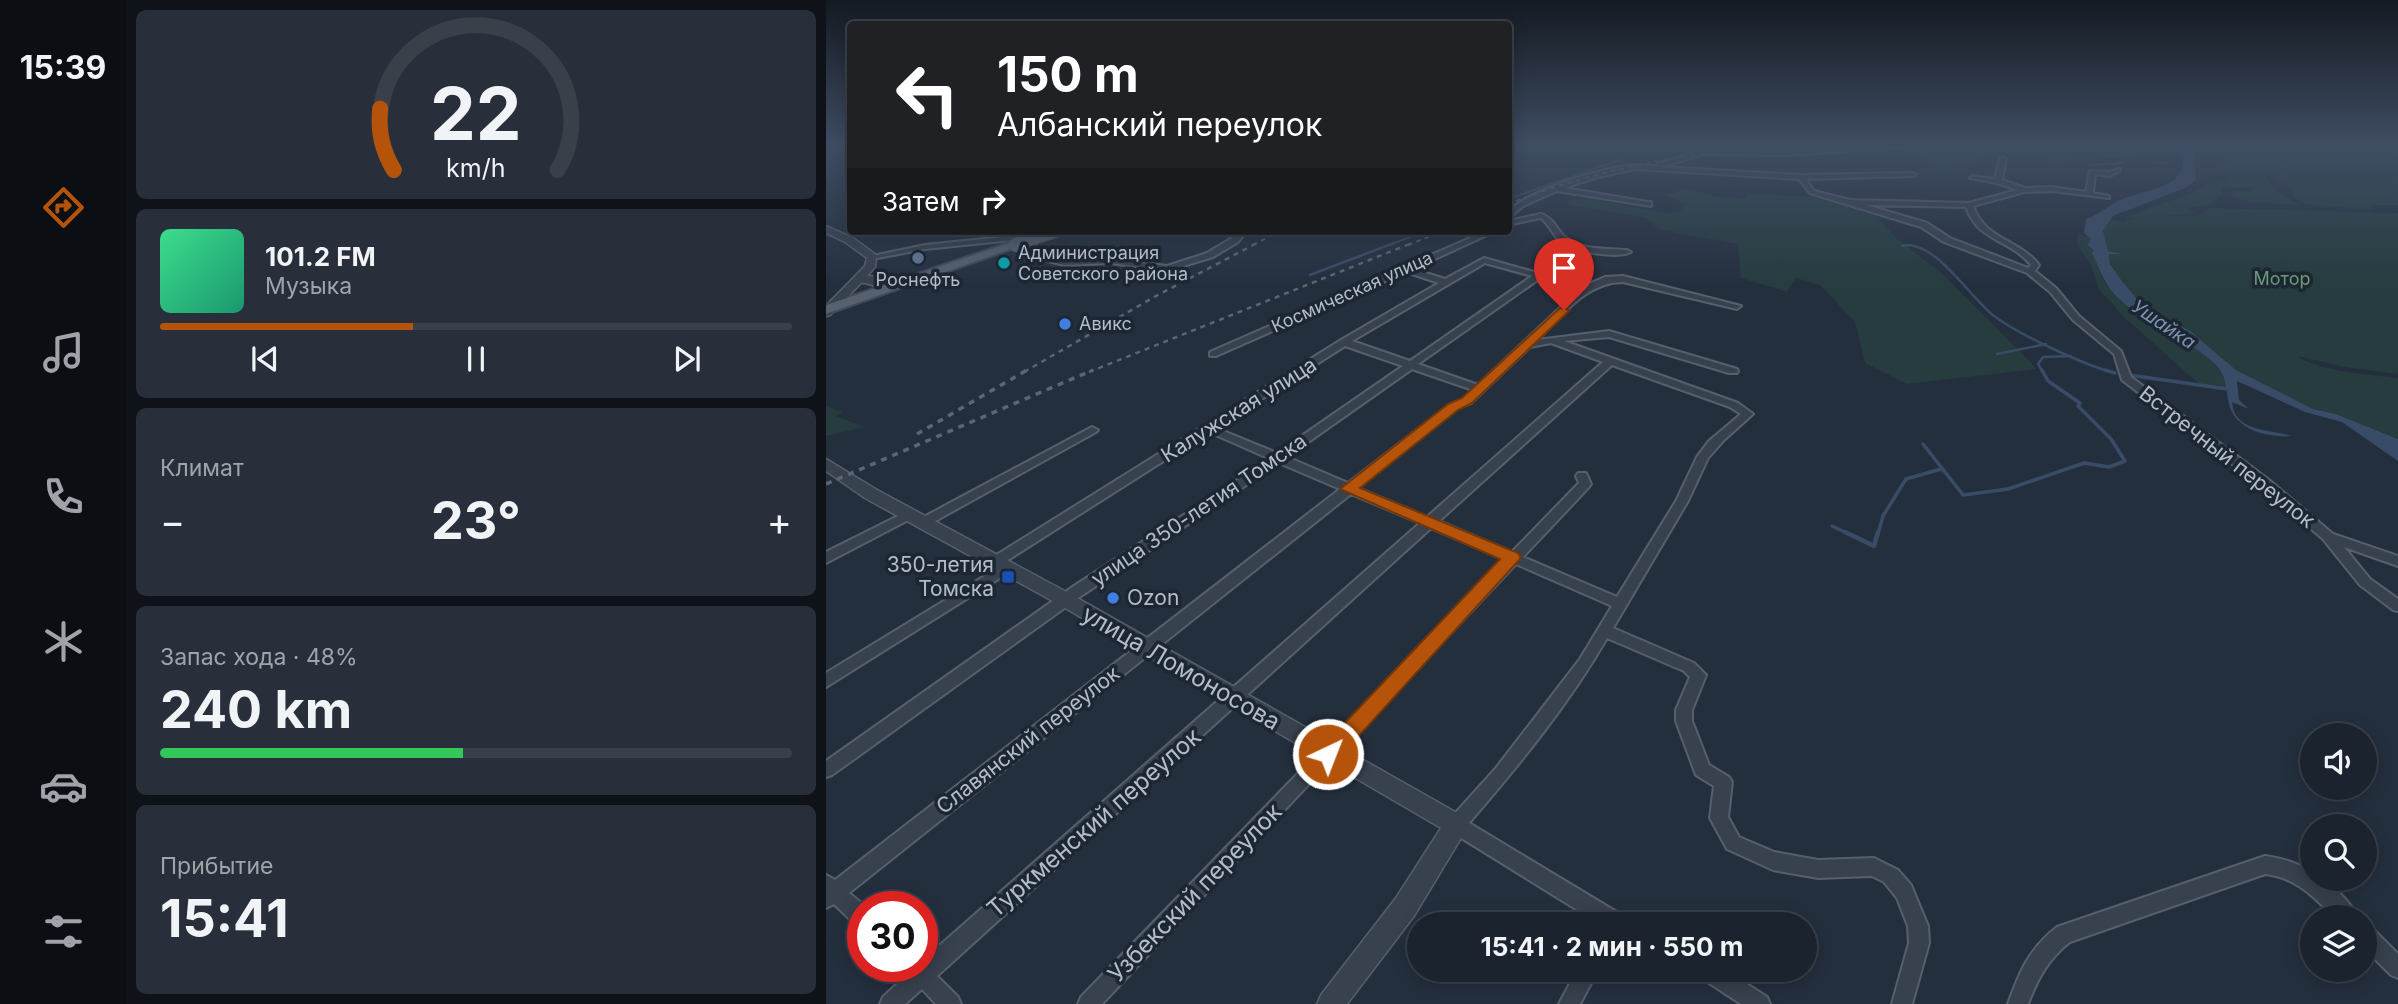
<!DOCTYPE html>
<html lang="ru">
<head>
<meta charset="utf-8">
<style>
  body { margin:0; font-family:Inter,sans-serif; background:#282f3a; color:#f1f3f6; height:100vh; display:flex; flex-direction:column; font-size:26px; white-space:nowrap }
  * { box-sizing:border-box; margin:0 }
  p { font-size:23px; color:#a0a4aa }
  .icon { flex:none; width:38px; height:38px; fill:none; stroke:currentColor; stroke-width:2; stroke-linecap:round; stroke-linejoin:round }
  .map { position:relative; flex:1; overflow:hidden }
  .details { display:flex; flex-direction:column; gap:10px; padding:10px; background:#0f1319; width:700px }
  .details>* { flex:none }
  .hud { position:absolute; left:21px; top:21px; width:665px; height:214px; border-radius:7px; box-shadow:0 4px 18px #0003,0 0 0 2px #39404a; background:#202124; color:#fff; overflow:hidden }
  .tools { position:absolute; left:1474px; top:723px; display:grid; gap:14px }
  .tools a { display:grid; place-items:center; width:77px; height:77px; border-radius:50%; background:#1b232e; box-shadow:0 4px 18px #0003,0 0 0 2px #39404a; font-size:35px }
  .speed { position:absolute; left:21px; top:891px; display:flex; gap:14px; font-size:35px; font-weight:700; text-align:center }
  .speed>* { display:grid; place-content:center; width:91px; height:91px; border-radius:50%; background:#1b232e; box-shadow:0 4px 18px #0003,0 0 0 2px #39404a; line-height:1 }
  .speed .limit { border:10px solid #d22; background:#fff; color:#111 }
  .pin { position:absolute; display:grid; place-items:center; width:60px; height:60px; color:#fff; margin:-72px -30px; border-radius:50% 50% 50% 0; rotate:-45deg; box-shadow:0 0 7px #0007 }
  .pin .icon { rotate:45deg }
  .me { position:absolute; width:77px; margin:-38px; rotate:43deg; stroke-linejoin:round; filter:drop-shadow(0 0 5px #0008) }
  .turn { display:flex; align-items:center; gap:24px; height:147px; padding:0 35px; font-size:32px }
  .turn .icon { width:91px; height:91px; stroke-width:2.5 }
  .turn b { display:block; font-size:49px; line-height:60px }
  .then { display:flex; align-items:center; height:66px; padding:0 35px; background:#0003; gap:14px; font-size:26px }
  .big { font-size:52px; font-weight:700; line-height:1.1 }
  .details .card { flex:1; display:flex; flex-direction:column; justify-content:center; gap:10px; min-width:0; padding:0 24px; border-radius:10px; background:#282f3a }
  .details .dial { align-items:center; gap:0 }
  .dial svg { height:182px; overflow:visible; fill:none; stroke:#39404a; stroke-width:7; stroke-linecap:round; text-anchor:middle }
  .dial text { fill:#f1f3f6; stroke:none }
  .song { display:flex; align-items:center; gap:21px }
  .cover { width:84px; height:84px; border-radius:10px; background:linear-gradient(135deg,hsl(150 70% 55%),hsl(160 70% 35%)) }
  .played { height:7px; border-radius:4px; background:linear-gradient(90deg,#b45309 40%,#39404a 40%) }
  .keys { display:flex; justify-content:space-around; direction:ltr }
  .heat { display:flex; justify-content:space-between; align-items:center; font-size:38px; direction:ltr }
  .charge { height:10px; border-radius:5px; background:linear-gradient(90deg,#34c759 48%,#39404a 0) }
  .trip { position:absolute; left:581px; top:912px; width:410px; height:70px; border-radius:35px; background:#1b232e; box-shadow:0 4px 18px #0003,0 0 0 2px #39404a; font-weight:700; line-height:70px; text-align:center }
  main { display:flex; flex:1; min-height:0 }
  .tab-bar { display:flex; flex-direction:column; width:126px; justify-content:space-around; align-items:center; background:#0b0e12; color:#a0a4aa }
  .tab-bar .icon { width:49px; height:49px }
  .tab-bar .active { color:#b45309 }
  .tab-bar b { font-size:32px; color:#f1f3f6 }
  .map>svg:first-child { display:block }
  .green { fill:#263c3f }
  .water { fill:#394c67 }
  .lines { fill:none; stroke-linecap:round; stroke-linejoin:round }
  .stream-far3 { stroke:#394c67; stroke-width:2 }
  .stream-far2 { stroke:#394c67; stroke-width:2.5 }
  .stream-far1 { stroke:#394c67; stroke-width:3.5 }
  .stream { stroke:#394c67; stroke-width:4.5 }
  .minor-casing { stroke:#565f6c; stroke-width:4 }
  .tertiary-casing { stroke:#565f6c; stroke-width:3 }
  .primary-casing { stroke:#414a57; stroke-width:4 }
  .minor { fill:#38414e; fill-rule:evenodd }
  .tertiary { fill:#38414e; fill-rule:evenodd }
  .primary { fill:#56606e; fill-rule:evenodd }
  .rail-far2 { stroke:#5a6575; stroke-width:2; stroke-dasharray:4.5 4.5; stroke-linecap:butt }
  .rail-far1 { stroke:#5a6575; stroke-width:2.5; stroke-dasharray:5 5; stroke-linecap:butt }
  .rail { stroke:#5a6575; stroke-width:3.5; stroke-dasharray:6 6; stroke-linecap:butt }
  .primary-bridge-far1-casing { stroke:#414a57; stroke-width:12; stroke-linecap:butt }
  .primary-bridge-casing { stroke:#414a57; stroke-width:17; stroke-linecap:butt }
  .primary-bridge-far1 { stroke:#56606e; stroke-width:10 }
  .primary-bridge { stroke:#56606e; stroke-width:14 }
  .route { fill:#b45309; stroke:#753606; stroke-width:2 }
  .service-dot { fill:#5c6f8a; stroke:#1d2633; stroke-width:2.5 }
  .culture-dot { fill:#0f9aa8; stroke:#1d2633; stroke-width:2.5 }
  .shop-dot { fill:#3f7fe0; stroke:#1d2633; stroke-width:2.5 }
  .transit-dot { fill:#1a4fb4; stroke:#1d2633; stroke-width:2.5 }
  .labels { text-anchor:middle; stroke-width:7; stroke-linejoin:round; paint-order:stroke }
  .far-poi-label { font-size:18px; fill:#b4bcc9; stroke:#1d2633; text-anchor:start }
  .far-park-label { font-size:18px; fill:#6b9a76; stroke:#1d2633 }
  .far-street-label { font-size:18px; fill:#b4bcc9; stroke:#1d2633 }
  .far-water-label { font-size:19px; font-style:italic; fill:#7c92b1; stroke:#1d2633 }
  .street-label { font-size:21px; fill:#b4bcc9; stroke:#1d2633 }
  .poi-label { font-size:21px; fill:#b4bcc9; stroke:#1d2633; text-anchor:end }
  .near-street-label { font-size:24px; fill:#b4bcc9; stroke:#1d2633 }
</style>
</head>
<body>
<main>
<nav class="tab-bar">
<b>15:39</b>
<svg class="icon active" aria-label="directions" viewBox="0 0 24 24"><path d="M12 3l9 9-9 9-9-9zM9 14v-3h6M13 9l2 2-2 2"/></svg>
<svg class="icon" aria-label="music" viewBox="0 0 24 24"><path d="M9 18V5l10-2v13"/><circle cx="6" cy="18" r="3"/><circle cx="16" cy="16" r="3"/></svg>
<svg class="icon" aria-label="phone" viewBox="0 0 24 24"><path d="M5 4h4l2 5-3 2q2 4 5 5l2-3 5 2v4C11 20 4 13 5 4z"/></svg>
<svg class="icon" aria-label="climate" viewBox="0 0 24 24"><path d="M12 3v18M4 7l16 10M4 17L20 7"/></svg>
<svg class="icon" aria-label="car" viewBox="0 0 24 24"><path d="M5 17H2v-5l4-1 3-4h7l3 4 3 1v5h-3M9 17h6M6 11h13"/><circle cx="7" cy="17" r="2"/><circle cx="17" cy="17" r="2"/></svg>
<svg class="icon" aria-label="filters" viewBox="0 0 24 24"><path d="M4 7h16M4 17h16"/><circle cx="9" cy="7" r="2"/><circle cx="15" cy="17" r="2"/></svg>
</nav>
<section class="details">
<div class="card dial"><svg viewBox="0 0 100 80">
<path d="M14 69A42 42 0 1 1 86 69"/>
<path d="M14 69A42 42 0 0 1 8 42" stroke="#b45309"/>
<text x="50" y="56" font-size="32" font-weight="700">22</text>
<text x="50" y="72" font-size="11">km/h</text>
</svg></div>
<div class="card">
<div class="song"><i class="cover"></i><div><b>101.2 FM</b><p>Музыка</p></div></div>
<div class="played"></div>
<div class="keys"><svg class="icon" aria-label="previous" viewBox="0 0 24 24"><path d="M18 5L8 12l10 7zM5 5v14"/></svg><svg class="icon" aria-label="pause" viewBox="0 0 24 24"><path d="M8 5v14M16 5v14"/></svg><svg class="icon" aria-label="next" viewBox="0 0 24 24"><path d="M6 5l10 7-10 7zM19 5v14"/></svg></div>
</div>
<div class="card"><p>Климат</p>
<div class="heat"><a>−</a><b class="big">23°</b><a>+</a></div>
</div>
<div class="card"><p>Запас хода · 48%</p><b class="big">240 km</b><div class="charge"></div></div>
<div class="card"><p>Прибытие</p><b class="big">15:41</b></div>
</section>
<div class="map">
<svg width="1572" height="1004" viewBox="0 0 1572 1004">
  <rect width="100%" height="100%" fill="#242f3e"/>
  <g class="green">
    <path d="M1093,145H1155L1151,148L1165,151C1177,137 1220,153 1237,155C1261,157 1285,155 1308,151L1311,146L1324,151L1313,157L1233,160L1237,165L1217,159L1224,156L1165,151L1143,164L1124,167L1121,172H1110L1093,153L1103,152Z"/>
    <path d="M1399,145H1572V205H1548L1543,210L1480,204L1470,199L1461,186L1440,172L1437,173L1450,190L1474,205L1426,203L1406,197V191L1423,192L1428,187L1395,188L1396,194L1385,204L1362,208L1370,214L1317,217L1373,215L1382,208L1572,213V374L1519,367L1472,356C1489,371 1548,375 1572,378V439L1510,414L1487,409L1410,370L1364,331L1316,305L1296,281L1284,263L1283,254H1295L1282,251C1275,240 1276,230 1283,219L1298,222L1305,218L1298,217L1366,193L1385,182L1402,180L1394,165L1401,163L1397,156H1404L1395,152Z"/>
    <polygon points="861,189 891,197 919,199 921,193 998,198 1050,216 1071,239 1116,273 1211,369 1081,384 1039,363 1029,322 994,285 970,278 961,292 915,278 912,244 835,230 818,217 743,205 741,201 759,198 841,213 854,211 860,204 838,195"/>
    <path d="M1252,233L1265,239L1263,247L1268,250L1266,253C1273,269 1280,289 1294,300C1324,324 1393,346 1401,388L1373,384L1299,318L1273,289L1265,265L1251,244Z"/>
    <polygon points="0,406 17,412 9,416 39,427 0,436"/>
  </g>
  <path class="water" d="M1355,145L1368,146L1370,180L1359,188L1287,216L1277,231L1282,251L1297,254H1283L1284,264L1296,281L1316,305L1364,331L1410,370L1487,409L1510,414L1572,439V461L1516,422L1479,412L1411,381L1413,400L1423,409L1406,402C1408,433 1446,429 1465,436C1448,437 1427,434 1414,422C1395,406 1407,383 1390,365C1361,337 1322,325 1293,299C1280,288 1273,268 1266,253L1268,250L1261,245L1265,239L1258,233L1260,219C1273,215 1283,205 1294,200C1323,187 1368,190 1355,145Z"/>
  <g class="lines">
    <g class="stream-far3">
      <polyline points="1329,162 1342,164"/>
      <polyline points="1265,165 1296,163"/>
      <polyline points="682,199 796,159"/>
      <polyline points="563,245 600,231"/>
      <polyline points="1080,245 1086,245"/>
    </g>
    <g class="stream-far2">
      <path d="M1076,246C1107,237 1145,299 1168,316C1192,334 1256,364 1285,372"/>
      <polyline points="484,275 568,243"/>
      <polyline points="1171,354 1220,344"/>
      <polyline points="1217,372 1212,364 1217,357 1245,356"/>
    </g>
    <g class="stream-far1">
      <polyline points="1279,370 1289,373"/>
      <polyline points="1303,375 1401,389"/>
      <polyline points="1097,444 1137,495 1182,489 1258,463 1283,467 1299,461 1285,439 1252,406 1254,403 1222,381 1216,370"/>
      <polyline points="1006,526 1023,534"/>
      <polyline points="1052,534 1057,516 1080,479 1115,469"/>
    </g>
    <polyline class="stream" points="1019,532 1048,546 1052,532"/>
    <g class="minor-casing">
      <g id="minor">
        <path d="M1060,145H1084L1081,147L962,155L877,154L835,167L975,175L1087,173L1089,174V176L980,179L988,191L1024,200L1143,203L1191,190L1171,183L1144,178L1147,176L1169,179L1174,159L1177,157L1180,159L1176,180L1199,188L1226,187L1260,192L1264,171L1283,172L1294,169V171L1284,176L1269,174L1267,193L1283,196V198L1226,191L1198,192L1147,206C1159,240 1193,239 1213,265L1209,271L1230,288L1253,316L1295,351L1305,377L1443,480L1507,534L1572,556V566L1518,547L1544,579L1572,599V611L1567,610L1534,585L1497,539L1435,486L1296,380L1288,354L1247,320L1224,292L1201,273L1118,242L1095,227L984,193L973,179L809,169L768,178L739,188L822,202H825V206L731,191L697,206L682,219V212C703,190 778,167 809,165C816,165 824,166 831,166V164L877,150L962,151ZM1040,205L1140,207C1152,242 1184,239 1205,265L1202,268L1124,238L1101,223Z"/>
        <path d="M715,214C728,218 730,229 739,237C755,251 782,248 801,250L805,252C792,259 748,252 736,243C726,236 725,224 714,218L682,225V221Z"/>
        <polygon points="413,231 421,231 412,242 387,257 341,271 285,263 238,265 202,256 203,241 196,239 99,249 46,259 42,257 99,245 196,235 210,238 209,253 238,261 285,259 341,266 381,253 406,238"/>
        <path d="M660,231H670L587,269L619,279L658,258L758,286L779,277L797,276L915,306L911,309L797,282C760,282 736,316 711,340L783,331L911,369L912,371L911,373H903L783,337L738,341L912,403L927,414L898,440L882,458L862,501L787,628L868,663L880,675L866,710V721L883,765L903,777L906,782L902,817L913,837L948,852L992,860L1048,858L1072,870L1085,885L1102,926L1103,943L1086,1004H1066L1083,943L1082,926L1071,898L1058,882L1046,876L992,878L947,870L901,849L884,818L888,786L870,775L850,721V710L864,677L858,671L781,638C743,704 693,765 643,823L799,917L802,924H774L624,831L621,825L624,819L670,768L754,659L786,606L690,564L276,1004H252L255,997L679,560L605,528L111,976L132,997L135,1004H110L96,989L79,1004H54L57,997L81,975L77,966H96V961L594,523L525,494L23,893L39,906H37V928L30,925L8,904L0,908V875L9,880L514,489L453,463L258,594L6,775L0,777V761L248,586L444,459L383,432L174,565H164L162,562L164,559L515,340L613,283L580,272L390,356H384V352ZM659,263L706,276L584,361L526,341ZM713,279L753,290L652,385L592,364ZM725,343L777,362L601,517L532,488L631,409L645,403L704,347ZM519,346L577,366L451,453L390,428ZM786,365L904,407L915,414L883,441L871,457L850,501L791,597L697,557L763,487L765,484L760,473H752L750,476L753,483L686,552L613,521ZM586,369L647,390L637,399L623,405L522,483L461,457Z"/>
        <polygon points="266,427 272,430 270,432 102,525 94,525 92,522 94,519"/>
        <polygon points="84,510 90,514 88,517 0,563 0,552"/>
        <polygon points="180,563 185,565 187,568 185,571 0,687 0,673"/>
        <path d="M1439,856C1456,858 1471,863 1486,872V878C1502,878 1525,902 1531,917H1508C1487,896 1469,877 1439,874L1244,942C1222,959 1212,978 1202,1004H1182C1194,971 1203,949 1231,927Z"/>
        <polygon points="1538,924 1545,927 1572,954 1572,978 1565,975 1538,948"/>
        <polygon points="751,970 772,970 754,1004 733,1004"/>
        <polygon points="871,970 899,970 941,997 944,1004 915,1004 874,977"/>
      </g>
    </g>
    <g class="tertiary-casing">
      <g id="tertiary">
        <path d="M0,226L27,238L50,255L49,267L41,276L50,277L67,286V290C55,292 47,282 35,283L4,315L0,316V306L39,266L41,258L19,242L0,233Z"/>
        <polygon points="0,459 51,490 246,595 638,817 641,825 638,833 588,916 521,1004 491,1004 495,995 570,898 615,828 234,605 39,498 0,471"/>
      </g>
    </g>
    <g class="primary-casing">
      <polygon id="primary" points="186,242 196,245 0,314 0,305"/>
    </g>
    <use href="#minor" class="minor"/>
    <use href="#tertiary" class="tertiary"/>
    <use href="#primary" class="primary"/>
    <g class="rail-far2">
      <path d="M682,204C779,166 877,149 981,145"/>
      <polyline points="245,231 293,233"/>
      <polyline points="427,245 454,231"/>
      <polyline points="582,245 617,231"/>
    </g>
    <g class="rail-far1">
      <polyline points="198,372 330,296 431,243"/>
      <polyline points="263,372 586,243"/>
    </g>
    <g class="rail">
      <polyline points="91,434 201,370"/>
      <polyline points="0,484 267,370"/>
    </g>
    <g class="primary-bridge-far1-casing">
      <polyline id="primary-bridge-far1" points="190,245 234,231"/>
    </g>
    <g class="primary-bridge-casing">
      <polyline id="primary-bridge" points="190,245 196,243"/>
    </g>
    <use href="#primary-bridge-far1" class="primary-bridge-far1"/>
    <use href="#primary-bridge" class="primary-bridge"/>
  </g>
  <linearGradient id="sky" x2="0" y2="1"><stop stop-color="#141a22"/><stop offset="0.51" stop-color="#3f4d63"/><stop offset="1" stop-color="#3f4d63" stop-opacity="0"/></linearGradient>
  <rect width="1572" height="285" fill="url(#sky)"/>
  <polygon class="route" points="734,308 744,310 646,403 632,410 534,488 692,553 695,558 510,761 502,764 495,761 491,754 495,748 674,559 514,489 622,404 636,398"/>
  <circle class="service-dot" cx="92" cy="258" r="7"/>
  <circle class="culture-dot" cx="178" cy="263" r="7"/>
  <g class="shop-dot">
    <circle cx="239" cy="324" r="7"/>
    <circle cx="287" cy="598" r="7"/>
  </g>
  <rect class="transit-dot" x="175" y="570" width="14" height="14" rx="3.5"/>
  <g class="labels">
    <g class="far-poi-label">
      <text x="192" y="259">Администрация<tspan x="192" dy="21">Советского района</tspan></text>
      <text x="92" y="286" text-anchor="middle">Роснефть</text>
      <text x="253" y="330">Авикс</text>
    </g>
    <g class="far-park-label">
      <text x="1456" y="285">Мотор</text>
    </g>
    <g class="far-street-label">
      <text transform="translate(526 292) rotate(-24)" y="6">Космическая улица</text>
    </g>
    <g class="far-water-label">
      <text transform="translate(1338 324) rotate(34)" y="7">Ушайка</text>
    </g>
    <g class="street-label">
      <text transform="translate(413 410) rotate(-32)" y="7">Калужская улица</text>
      <text transform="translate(1401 457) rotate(38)" y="7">Встречный переулок</text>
      <text transform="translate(373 510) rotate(-34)" y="7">улица 350-летия Томска</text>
      <text transform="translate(202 740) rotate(-38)" y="7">Славянский переулок</text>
    </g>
    <g class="poi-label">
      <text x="168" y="572">350-летия<tspan x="168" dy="24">Томска</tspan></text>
      <text x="301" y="605" text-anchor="start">Ozon</text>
    </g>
    <g class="near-street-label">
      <text transform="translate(355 668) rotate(30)" y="8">улица Ломоносова</text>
      <text transform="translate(268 823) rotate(-41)" y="8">Туркменский переулок</text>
      <text transform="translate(369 893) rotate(-46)" y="8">Узбекский переулок</text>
    </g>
  </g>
</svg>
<div class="tools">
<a><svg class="icon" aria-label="sound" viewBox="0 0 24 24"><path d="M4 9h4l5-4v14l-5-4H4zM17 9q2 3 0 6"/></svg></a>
<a><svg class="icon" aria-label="search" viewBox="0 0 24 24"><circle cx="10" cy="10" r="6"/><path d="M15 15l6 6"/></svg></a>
<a><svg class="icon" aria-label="layers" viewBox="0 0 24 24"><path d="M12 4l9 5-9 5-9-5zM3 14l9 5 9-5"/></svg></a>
</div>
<div class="speed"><div class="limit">30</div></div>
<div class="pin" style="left:738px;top:310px;background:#d93025"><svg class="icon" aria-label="arrive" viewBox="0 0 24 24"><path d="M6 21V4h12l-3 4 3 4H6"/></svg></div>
<svg class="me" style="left:502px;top:754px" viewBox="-20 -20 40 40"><circle r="17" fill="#b45309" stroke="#fff" stroke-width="3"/><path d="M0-11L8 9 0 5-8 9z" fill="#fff"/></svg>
<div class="trip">15:41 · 2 мин · 550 m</div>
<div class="hud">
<div class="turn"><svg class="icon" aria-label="left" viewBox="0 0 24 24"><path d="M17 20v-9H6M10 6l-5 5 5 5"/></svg><div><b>150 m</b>Албанский переулок</div></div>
<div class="then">Затем<svg class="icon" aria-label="right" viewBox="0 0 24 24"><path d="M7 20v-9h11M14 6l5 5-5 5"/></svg></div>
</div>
</div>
</main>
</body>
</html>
